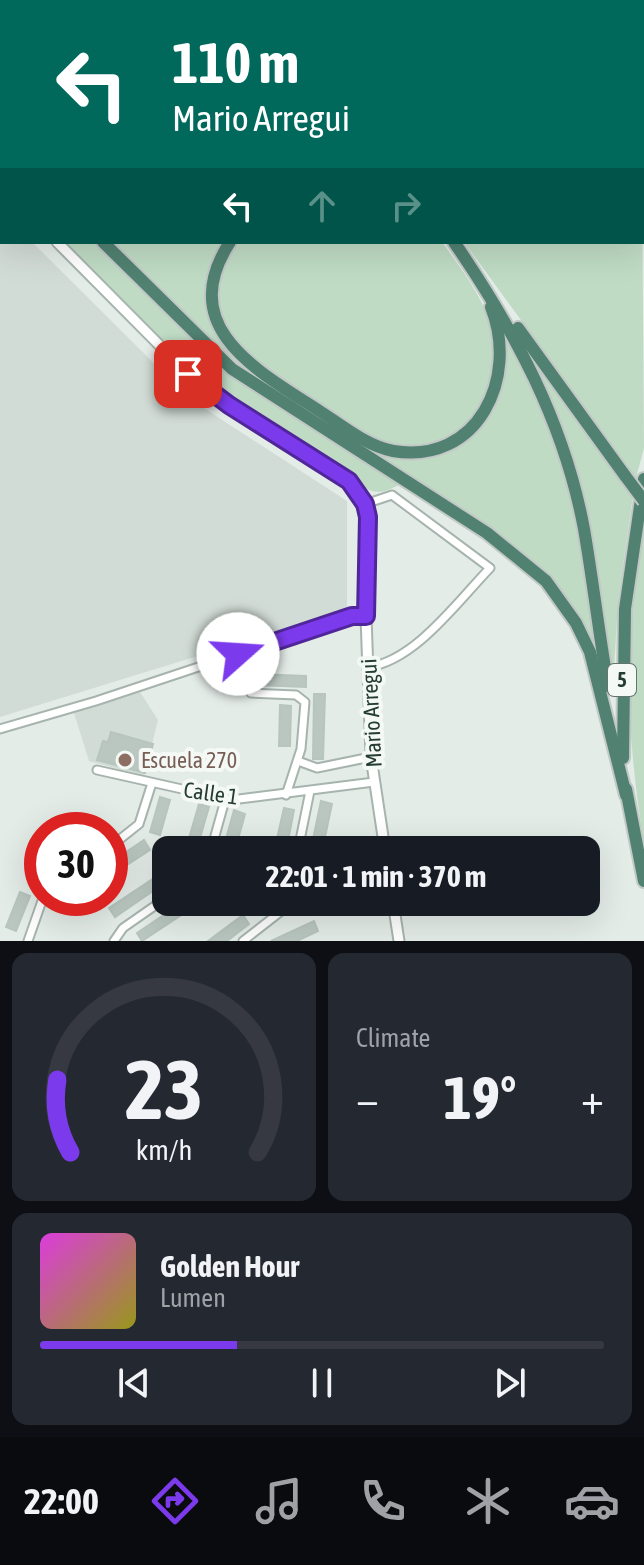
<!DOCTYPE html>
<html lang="en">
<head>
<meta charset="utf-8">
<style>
  body { margin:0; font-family:"Asap Condensed",sans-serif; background:#242831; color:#f1f3f6; height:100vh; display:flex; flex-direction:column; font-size:30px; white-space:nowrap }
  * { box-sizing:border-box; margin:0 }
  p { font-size:26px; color:#9ea1a6 }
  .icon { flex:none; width:44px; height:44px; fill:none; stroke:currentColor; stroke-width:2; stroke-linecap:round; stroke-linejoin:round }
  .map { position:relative; height:941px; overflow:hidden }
  .side { display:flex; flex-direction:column; gap:12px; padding:12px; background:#0d0f14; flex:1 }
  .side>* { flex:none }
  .hud { position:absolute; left:0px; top:0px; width:644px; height:244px; box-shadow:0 8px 32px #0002; background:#00695c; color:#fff; overflow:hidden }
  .speed { position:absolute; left:24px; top:812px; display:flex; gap:16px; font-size:40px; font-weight:700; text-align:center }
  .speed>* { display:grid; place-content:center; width:104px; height:104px; border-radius:50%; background:#171b24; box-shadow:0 8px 32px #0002; line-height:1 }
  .speed .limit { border:12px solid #d22; background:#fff; color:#111 }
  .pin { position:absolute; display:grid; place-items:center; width:68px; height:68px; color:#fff; margin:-34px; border-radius:16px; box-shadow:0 4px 12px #0006 }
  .me { position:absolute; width:88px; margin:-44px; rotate:71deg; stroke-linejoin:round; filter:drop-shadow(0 0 6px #0008) }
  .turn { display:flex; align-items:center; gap:28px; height:168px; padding:0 40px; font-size:36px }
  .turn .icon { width:104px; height:104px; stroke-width:2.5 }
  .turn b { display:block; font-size:56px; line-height:68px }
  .lanes { display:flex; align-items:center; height:76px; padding:0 40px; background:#0003; justify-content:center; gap:40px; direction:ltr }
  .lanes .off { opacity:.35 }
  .big { font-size:60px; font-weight:700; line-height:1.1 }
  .side .widget { flex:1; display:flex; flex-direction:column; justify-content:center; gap:12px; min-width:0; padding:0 28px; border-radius:16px; background:#242831 }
  .side .dial { align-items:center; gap:0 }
  .dial svg { height:208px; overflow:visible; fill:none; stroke:#363941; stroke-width:7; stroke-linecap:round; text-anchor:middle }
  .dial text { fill:#f1f3f6; stroke:none }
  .song { display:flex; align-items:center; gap:24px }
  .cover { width:96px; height:96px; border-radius:12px; background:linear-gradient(135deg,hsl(300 70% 55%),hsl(60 70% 35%)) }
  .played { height:8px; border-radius:4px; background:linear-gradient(90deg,#7c3aed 35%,#363941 35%) }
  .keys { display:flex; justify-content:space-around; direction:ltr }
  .heat { display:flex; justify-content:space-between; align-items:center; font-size:44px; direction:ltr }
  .side .tiles { flex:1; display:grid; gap:12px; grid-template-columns:1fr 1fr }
  .widget:last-child { grid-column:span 2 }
  .trip { position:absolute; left:152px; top:836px; width:448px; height:80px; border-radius:16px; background:#171b24; box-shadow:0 8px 32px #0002; font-weight:700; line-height:80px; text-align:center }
  .menu { display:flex; height:128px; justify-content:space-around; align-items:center; background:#090b0e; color:#9ea1a6 }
  .menu .icon { width:56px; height:56px }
  .menu .on { color:#7c3aed }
  .menu b { font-size:36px; color:#f1f3f6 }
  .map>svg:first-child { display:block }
  .built { fill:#d2dcd6 }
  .green { fill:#bfdbc4 }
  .building { fill:#bac7c0; stroke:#b7c5be; stroke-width:2 }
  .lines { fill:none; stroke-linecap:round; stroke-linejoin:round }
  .minor-casing { stroke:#a7b4ae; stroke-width:11 }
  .tertiary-casing { stroke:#a7b4ae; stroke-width:13 }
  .secondary-casing { stroke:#a3b7ae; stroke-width:14 }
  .primary-casing { stroke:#c2c8c6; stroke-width:15 }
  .trunk-casing { stroke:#c2c8c6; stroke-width:16 }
  .minor { stroke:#fff; stroke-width:7 }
  .tertiary { stroke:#fff; stroke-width:9 }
  .secondary { stroke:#fff; stroke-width:10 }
  .primary { stroke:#6d9d8c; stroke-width:11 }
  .trunk { stroke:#508171; stroke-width:12 }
  .trunk-bridge-casing { stroke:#c2c8c6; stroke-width:16; stroke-linecap:butt }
  .trunk-bridge { stroke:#508171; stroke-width:12 }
  .route-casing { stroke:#51269a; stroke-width:20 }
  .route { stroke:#7c3aed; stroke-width:14 }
  .education-dot { fill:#8d6e63; stroke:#f4f9f6; stroke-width:3 }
  .labels { text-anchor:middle; stroke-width:8; stroke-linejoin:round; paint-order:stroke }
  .shield { fill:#f4f9f6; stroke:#63756e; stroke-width:2 }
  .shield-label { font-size:20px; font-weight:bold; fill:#253c33 }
  .street-label { font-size:22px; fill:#253c33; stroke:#f4f9f6 }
  .education-label { font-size:22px; fill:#785e54; stroke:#f4f9f6; text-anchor:start }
</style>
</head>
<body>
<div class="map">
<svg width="644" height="941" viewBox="0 0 644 941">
  <rect width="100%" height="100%" fill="#e4ece8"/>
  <g class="built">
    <polygon points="0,219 2,242 32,242 190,399 347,501 347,610 0,717"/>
    <polygon points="140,692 158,720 144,776 89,761 74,713"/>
  </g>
  <g class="green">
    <polygon points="642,176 644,448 636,478 464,242 642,242"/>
    <path d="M64,242H97L221,366L400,484C377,498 368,492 349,476L203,380Z"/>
    <path d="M112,242H223C202,282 206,325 235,360L406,456C427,449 457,443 476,431C507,409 505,364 500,333L505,332C565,431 581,545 599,657H595L550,581L525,556L230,361Z"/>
    <path d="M236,242H442C462,270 488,303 494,338C504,399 458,454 396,446C368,442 344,419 321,404C259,364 184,329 236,242Z"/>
    <polygon points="514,328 633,496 618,601 613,687 590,543"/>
    <path d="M644,521V843C629,753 623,660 636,569C638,554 639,535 644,521Z"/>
  </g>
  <g class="building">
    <polygon points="252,674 306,676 306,687 251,685"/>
    <polygon points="314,694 325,694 323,759 313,759"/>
    <polygon points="280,705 291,706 290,746 279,746"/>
    <polygon points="111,732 153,744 145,773 97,760 103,741 108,742"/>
    <polygon points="160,797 170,800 160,835 150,832"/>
    <polygon points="321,801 332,804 323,846 312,844"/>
    <polygon points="199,804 209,807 197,848 187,845"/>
    <polygon points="284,808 294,810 287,846 276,843"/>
    <polygon points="234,810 245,814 235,850 223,850"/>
    <polygon points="144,840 150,850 110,876 110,863"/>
    <polygon points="166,870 166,882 115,917 109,908"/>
    <polygon points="20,892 30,896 16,931 6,927"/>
    <polygon points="183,902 201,902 142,941 137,933"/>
    <polygon points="243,915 249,924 227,941 208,941"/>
    <polygon points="314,921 318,931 297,941 271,941"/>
  </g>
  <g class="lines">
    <g class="minor-casing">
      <g id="minor">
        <polyline points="61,0 62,2"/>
        <polyline points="617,0 630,2"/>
        <polyline points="635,0 635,2"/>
        <polyline points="642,3 644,3"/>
        <polyline points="0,119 2,118"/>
        <path d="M365,504L392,495L490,568C458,601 415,661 368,667"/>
        <polyline points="251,693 296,695 305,702 301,749 286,795"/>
        <polyline points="0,729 96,701 352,616 366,616"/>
        <polyline points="298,761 317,768 371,757"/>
        <polyline points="97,770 231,800 374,782"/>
        <polyline points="110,847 139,824 152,783"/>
        <polyline points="211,850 225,800"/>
        <polyline points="298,850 310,791"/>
        <polyline points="28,941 43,898"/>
        <polyline points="114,941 123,928 166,898"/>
        <polyline points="243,941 293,902"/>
      </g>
    </g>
    <g class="tertiary-casing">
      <g id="tertiary">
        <polyline points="0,199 2,200"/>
        <polyline points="57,242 197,383 349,481 365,504 369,529 366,616 371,757 385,850"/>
        <polyline points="393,902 399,941"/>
      </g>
    </g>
    <g class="secondary-casing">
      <polyline id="secondary" points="278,0 280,2"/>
    </g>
    <g class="primary-casing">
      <polyline id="primary" points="0,140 2,141"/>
    </g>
    <g class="trunk-casing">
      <g id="trunk">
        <polyline points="455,0 460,2"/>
        <polyline points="495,0 500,2"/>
        <polyline points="354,2 355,0"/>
        <polyline points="642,41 644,41"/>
        <polyline points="642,111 644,110"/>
        <polyline points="0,163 2,164"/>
        <polyline points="642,167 644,167"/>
        <polyline points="103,242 232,369 487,533 546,581 576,623 590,652 626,795"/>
        <path d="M230,242C175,327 256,370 318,410C340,424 366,446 393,451C478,465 519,378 491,307"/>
        <path d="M454,242C515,331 564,422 584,529C593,581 599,634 608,686"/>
        <polyline points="518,328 626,477"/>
        <polyline points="623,758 625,609 644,479"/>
        <polyline points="626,789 644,881"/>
      </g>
    </g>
    <use href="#minor" class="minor"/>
    <use href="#tertiary" class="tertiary"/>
    <use href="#secondary" class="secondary"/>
    <use href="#primary" class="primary"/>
    <use href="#trunk" class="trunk"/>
    <g class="trunk-bridge-casing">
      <polyline id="trunk-bridge" points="626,477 644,501"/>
    </g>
    <use href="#trunk-bridge" class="trunk-bridge"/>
  </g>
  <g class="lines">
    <g class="route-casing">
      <polyline id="route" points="188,374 229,405 349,481 365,504 368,517 366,616 352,616 238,654"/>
    </g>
    <use href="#route" class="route"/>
  </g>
  <circle class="education-dot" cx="125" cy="760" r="8"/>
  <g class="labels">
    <rect class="shield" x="608" y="664" width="28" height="32" rx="6"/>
    <g class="shield-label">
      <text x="622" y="687">5</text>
    </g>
    <g class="street-label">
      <text transform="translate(371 713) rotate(-93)" y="8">Mario Arregui</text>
      <text transform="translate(211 793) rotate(8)" y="8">Calle 1</text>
    </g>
    <g class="education-label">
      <text x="141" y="768">Escuela 270</text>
    </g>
  </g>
</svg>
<div class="speed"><div class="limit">30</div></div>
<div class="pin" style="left:188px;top:374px;background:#d93025"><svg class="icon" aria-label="arrive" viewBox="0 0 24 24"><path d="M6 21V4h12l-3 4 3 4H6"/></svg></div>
<svg class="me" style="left:238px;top:654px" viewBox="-20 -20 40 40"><circle r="19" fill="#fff"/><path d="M0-13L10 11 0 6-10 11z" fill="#7c3aed"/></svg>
<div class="trip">22:01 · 1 min · 370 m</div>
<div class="hud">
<div class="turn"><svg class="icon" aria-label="left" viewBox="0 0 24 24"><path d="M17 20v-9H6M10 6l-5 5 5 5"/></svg><div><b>110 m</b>Mario Arregui</div></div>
<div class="lanes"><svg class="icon" aria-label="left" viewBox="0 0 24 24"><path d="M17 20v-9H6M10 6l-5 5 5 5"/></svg><svg class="icon off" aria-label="ahead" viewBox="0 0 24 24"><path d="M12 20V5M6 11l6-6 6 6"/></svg><svg class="icon off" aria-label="right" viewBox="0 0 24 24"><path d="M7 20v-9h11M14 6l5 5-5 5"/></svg></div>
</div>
</div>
<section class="side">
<div class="tiles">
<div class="widget dial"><svg viewBox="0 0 100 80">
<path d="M14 69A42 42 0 1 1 86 69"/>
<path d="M14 69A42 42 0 0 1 9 41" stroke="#7c3aed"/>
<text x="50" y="56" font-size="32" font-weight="700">23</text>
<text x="50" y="72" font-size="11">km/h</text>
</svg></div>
<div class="widget"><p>Climate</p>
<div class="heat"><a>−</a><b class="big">19°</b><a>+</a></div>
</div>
<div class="widget">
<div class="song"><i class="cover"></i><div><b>Golden Hour</b><p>Lumen</p></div></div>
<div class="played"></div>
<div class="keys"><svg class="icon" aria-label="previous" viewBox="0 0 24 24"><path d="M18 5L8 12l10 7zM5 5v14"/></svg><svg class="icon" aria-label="pause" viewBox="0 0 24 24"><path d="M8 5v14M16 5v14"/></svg><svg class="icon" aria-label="next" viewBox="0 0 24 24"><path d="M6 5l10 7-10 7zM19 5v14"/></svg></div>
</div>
</div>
</section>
<nav class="menu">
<b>22:00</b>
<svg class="icon on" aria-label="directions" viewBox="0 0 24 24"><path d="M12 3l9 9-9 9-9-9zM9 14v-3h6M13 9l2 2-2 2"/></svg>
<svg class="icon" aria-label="music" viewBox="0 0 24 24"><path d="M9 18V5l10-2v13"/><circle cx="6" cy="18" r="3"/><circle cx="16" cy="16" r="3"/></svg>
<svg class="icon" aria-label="phone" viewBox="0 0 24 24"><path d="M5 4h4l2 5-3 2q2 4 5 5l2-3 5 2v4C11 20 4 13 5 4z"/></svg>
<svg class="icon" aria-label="climate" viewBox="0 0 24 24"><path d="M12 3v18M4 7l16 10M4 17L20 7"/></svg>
<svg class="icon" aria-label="car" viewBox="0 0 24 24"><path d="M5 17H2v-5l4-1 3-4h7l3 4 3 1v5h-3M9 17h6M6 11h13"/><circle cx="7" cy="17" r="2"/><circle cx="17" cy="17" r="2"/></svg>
</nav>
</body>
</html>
